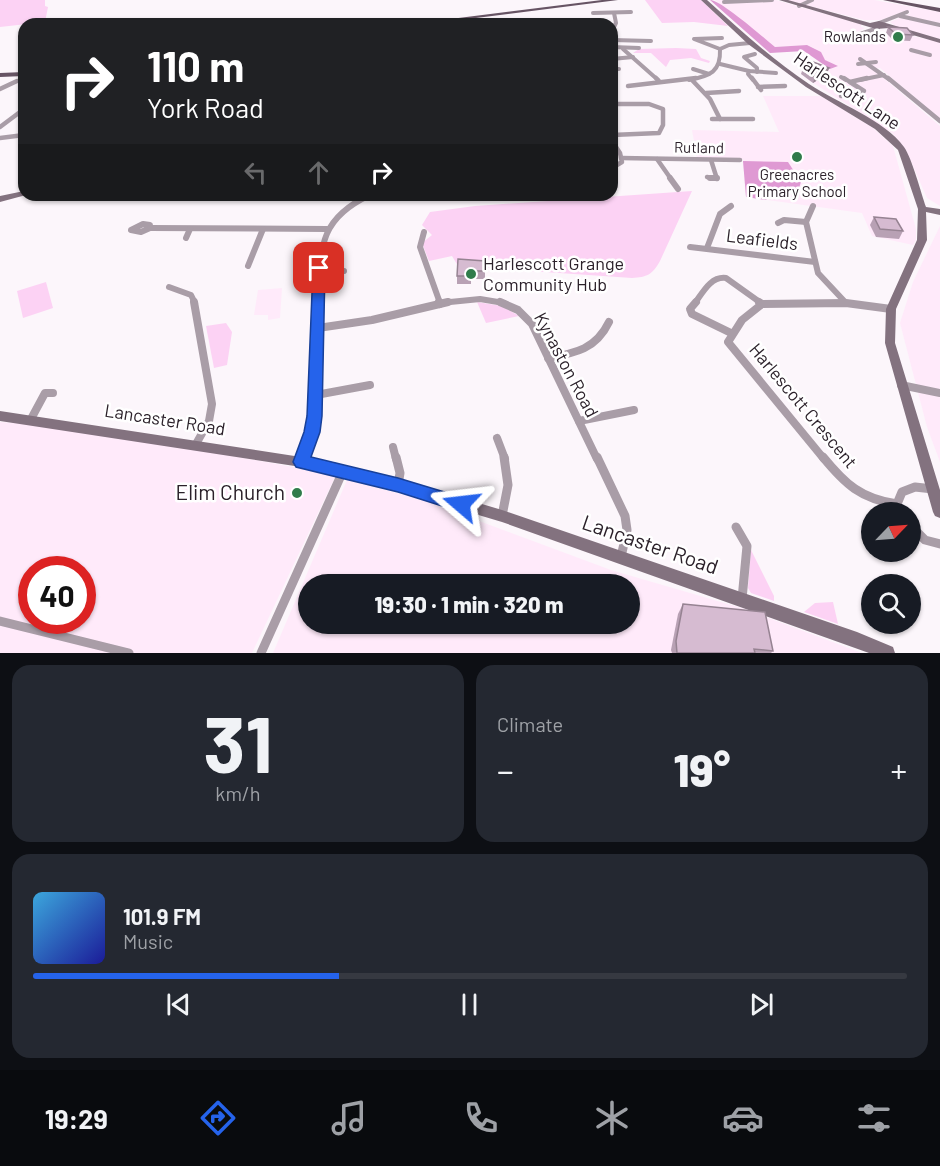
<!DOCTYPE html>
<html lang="en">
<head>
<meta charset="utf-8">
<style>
  body { margin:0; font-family:Barlow,sans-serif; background:#242831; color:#f1f3f6; height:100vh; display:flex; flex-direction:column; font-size:22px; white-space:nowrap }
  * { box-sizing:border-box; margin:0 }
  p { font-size:20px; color:#9ea1a6 }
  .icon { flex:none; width:33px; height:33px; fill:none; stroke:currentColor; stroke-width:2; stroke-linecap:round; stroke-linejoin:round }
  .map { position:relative; height:653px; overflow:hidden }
  .side { display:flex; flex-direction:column; gap:12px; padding:12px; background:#0d0f14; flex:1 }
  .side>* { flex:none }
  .guide { position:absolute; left:18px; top:18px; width:600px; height:183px; border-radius:18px; box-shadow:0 2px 4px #0004; background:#202124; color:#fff; overflow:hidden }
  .needle { width:39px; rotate:65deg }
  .buttons { position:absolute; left:861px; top:502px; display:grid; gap:12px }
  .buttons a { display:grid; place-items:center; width:60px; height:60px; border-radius:50%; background:#171b24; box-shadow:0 2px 4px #0004; font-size:30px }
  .speed { position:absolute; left:18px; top:556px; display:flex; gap:12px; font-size:30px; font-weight:700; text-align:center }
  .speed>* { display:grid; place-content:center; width:78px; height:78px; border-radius:50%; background:#171b24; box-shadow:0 2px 4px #0004; line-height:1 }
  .speed .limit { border:9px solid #d22; background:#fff; color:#111 }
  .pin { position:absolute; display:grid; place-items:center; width:51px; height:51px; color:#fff; margin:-26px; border-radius:12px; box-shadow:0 3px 9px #0006 }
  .me { position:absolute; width:66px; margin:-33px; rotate:287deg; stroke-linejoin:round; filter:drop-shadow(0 0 4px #0008) }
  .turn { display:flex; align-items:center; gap:21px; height:126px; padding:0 30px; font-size:27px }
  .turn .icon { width:78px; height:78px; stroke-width:2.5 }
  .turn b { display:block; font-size:42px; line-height:51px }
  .lanes { display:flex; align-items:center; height:57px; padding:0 30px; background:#0003; justify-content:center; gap:30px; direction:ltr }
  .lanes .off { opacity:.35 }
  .big { font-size:45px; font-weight:800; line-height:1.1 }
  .side .card { flex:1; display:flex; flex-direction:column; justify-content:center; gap:9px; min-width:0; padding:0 21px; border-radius:18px; background:#242831 }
  .side .dial { align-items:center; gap:0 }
  .dial b { font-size:78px; line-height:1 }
  .song { display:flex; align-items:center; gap:18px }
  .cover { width:72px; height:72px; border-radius:9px; background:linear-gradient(135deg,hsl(200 70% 55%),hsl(240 70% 35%)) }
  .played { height:6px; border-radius:3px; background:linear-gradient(90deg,#2563eb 35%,#363941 35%) }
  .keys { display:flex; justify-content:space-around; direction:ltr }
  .heat { display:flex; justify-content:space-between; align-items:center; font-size:33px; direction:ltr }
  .side .tiles { flex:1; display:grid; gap:12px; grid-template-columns:1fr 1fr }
  .card:last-child { grid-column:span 2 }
  .trip { position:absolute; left:298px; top:574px; width:342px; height:60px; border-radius:30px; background:#171b24; box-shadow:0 2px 4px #0004; font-weight:800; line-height:60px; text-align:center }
  .dock { display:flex; height:96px; justify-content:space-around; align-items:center; background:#090b0e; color:#9ea1a6 }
  .dock .icon { width:42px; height:42px }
  .dock .on { color:#2563eb }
  .dock b { font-size:27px; color:#f1f3f6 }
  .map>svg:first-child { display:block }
  .built { fill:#ffeafa; fill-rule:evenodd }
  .green { fill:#fcd2f4 }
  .forest { fill:#df99d3 }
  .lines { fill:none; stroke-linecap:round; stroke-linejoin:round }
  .street-far4 { stroke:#a99da7; stroke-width:4 }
  .street-far3 { stroke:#a99da7; stroke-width:4.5 }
  .street-far2 { stroke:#a99da7; stroke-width:6 }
  .street-far1 { stroke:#a99da7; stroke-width:8 }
  .street { stroke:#a99da7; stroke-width:9 }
  .secondary { fill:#83727f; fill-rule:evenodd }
  .primary { fill:#675464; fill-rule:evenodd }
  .wall { fill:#b8a1b4 }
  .shaded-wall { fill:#968392 }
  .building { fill:#d6bbd1; stroke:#968392; stroke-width:1.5 }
  .route { fill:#2563eb; stroke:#184099; stroke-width:1.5 }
  .poi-dot { fill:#307c4b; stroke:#fff; stroke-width:2 }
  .labels { text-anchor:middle; stroke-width:5; stroke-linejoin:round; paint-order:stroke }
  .far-poi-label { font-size:15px; fill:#2b212a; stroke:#fff; text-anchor:end }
  .far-street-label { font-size:15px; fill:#2b212a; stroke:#fff }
  .street-label { font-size:18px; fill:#2b212a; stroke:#fff }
  .poi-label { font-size:18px; fill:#2b212a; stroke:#fff; text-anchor:start }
  .near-poi-label { font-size:21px; fill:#2b212a; stroke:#fff; text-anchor:end }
  .near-street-label { font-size:21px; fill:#2b212a; stroke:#fff }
</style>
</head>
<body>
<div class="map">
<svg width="940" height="653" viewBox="0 0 940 653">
  <rect width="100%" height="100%" fill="#fcf6fb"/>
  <g class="built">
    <polygon points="715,0 776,0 861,24 861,27 865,28 846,38 877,32 893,32 940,42 940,119 880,68 873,69 940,126 940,206 927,198 906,150 892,133 807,79 838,66 825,60 814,48 807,45 775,47"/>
    <polygon points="786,0 874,0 940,12 940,39 898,28 890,22 911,13 905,11 881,20 864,20"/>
    <polygon points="763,96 821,96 873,128 893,146 916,229 916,240 913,245 872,236 862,213 746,197 743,159 697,158 692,130 779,132"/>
    <polygon points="133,195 330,195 323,200 132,199"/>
    <polygon points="940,226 940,462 927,427 900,323 913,282"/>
    <polygon points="282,288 280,318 268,320 268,315 254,315 258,290"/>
    <path d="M0,422L27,424L195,449L293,467L335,477L252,653H0ZM32,570H82V621H32Z"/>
    <path d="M347,480L420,499L611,570L745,609L862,653H273ZM309,585H630V624H309Z"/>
  </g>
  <g class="green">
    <polygon points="0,0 45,0 45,6 48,7 45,22 0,27"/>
    <polygon points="645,0 701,0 728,26 694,22 662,23"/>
    <polygon points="676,48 696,49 701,58 710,61 709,63 691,58 670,60 666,67 651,53 633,53 639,49"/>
    <path d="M692,191L660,261C652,275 647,277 632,278L458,266L452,256L429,261L422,243L432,235L422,225L430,212L475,206Z"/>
    <polygon points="46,282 53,308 23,318 17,291"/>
    <polygon points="477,302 502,306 519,316 486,323"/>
    <polygon points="226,323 232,332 227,365 214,368 206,326"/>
    <polygon points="751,550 774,596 774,601 751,593 748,588"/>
    <polygon points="833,602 838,624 804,612 815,603"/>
  </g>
  <g class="forest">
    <path d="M710,0C721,0 764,38 775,47L807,45L821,52L825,60L838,66L830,69L804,51L770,53Z"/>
    <polygon points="743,161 788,162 801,182 799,188 765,200 746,197"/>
  </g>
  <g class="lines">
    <g class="street-far4">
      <polyline points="724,2 772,0"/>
      <polyline points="799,6 812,0"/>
      <polyline points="593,13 631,12"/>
      <polyline points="900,16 940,25"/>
      <polyline points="879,23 907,12"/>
      <polyline points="504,24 546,23"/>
      <polyline points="612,31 616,23 614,13"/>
      <polyline points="839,37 854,36 878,28"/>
      <polyline points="612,40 651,41"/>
      <polyline points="612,47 639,48"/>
      <polyline points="623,49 658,80"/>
      <polyline points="720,49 694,39 722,38"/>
      <polyline points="911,50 930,55"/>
      <polyline points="755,54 744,57 757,68 757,72"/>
      <polyline points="612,59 633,57"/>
      <polyline points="860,59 890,80"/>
      <polyline points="720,64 749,71 776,73"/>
      <polyline points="858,64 876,62"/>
      <polyline points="614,69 619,69"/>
      <polyline points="693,69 709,74"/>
      <polyline points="749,71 748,74 753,80"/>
      <polyline points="841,77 846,80"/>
      <path d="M689,80C710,76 721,72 720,49L729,45L750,43"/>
      <polyline points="860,80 884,75"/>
    </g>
    <g class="street-far3">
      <polyline points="656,78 659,81"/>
      <polyline points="752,78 761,90"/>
      <polyline points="844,78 850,82"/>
      <polyline points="888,78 940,121"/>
      <polyline points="692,80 710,99 720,119"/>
      <polyline points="628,86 696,78"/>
      <polyline points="758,87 785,86"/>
      <polyline points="0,89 17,81"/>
      <polyline points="706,93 739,91"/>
      <polyline points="841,96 864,91 850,82 867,78"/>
      <polyline points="612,104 649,104 663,109 663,125 659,133 612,135"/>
      <polyline points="712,119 753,119"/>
      <polyline points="0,127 24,109"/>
      <polyline points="0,138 24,135"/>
      <polyline points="612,141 620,153 622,162 612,168"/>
      <polyline points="621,158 740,160"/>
      <polyline points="657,159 671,179"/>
      <polyline points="707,177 717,179 711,160"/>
    </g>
    <g class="street-far2">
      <polyline points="670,178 678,189"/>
      <polyline points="710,178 717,178"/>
      <polyline points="813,206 806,222 818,273 846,303"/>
      <polyline points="778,223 784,220 806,222"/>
      <polygon points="143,224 150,225 150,228 141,232 131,230"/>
      <polyline points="150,228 327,229"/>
      <polyline points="424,232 420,247 440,303"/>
      <polyline points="186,238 190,229"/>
      <polyline points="690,247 815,262"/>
      <polyline points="707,248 720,214 731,206"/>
      <polyline points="248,266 263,229"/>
      <polyline points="319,273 344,271"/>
      <polyline points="169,287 191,295 195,303"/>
      <path d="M319,303C321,251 316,220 370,195"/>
      <polyline points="440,303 480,299 504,303"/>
      <path d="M695,303C703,292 711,276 726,278L761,303"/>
      <polyline points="822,303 848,303"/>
    </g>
    <g class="street-far1">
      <polyline points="194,302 212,404 209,421 196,444"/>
      <polyline points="439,302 440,304"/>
      <polyline points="500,302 518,310 532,324 597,459"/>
      <polyline points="696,302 690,309 692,314 731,333"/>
      <polyline points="759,302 762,304"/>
      <polyline points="318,328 372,320 448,302"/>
      <path d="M548,358C576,353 596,349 609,322"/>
      <polyline points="901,385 940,393"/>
      <polyline points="316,395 370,385"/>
      <polyline points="31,419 45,393 53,393"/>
      <polyline points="579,421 634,410"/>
      <polyline points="497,438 505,459"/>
      <polyline points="393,447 396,459"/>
      <polyline points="302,459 315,416 319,302"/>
      <polyline points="824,459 728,342 742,320 762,304 846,303 891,309"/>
    </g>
    <g class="street">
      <polyline points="396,457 400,473 398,485"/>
      <polyline points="597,457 625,516 627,530 621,557"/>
      <path d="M823,457C845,484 861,499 897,504"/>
      <polyline points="301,462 303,457"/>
      <polyline points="901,513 897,504 902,492 915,487 933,489"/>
      <polyline points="502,516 508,485 504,457"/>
      <polyline points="910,525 925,540 940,544"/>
      <polyline points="736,527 747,546 742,599"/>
      <polyline points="0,621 129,653"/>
      <polyline points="261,653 343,471"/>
    </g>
    <g class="secondary">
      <path d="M701,0H707C740,30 772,59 809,84C837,103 885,120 904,147C912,158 921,193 926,207L940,209V215L926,212L927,240L896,309L895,343L940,490V518L935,516L933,512L885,343L886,309L917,240L918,209L898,150L875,129L806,87L748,44Z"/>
      <polygon points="779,0 788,0 870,23 879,21 940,39 940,43 889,28 876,29"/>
      <polygon points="24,191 24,195 26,195 0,202 0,196"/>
      <polygon points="0,411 301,457 398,479 502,510 857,632 893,647 895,653 869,653 502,522 398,491 301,467 0,421"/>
    </g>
    <g class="primary">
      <polygon points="602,0 618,0 428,24 411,24"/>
      <polygon points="883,0 894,0 940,8 940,12"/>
      <polygon points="24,72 24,76 0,77 0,73"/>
    </g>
  </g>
  <g class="wall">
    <polygon points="888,27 913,35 910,41 893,40 886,33"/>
    <polygon points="803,68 829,68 827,74 813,83 801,74"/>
    <polygon points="874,217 903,231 899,239 876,237 870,225"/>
    <polygon points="485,261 485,279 471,279 471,284 457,284 457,276"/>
    <polygon points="683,604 773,651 771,653 672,653 671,650 678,614"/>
  </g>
  <polygon class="shaded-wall" points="829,68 827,74 813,83 815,77"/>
  <g class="building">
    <polygon points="888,27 907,28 913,35 896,34"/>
    <polygon points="813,62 829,68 815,77 803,68"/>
    <polygon points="874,217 896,219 903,231 880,229"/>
    <polygon points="458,259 485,261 485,271 471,271 471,276 457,276"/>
    <polygon points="683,604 765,612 773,651 754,649 755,653 677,653 676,641"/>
  </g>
  <polygon class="route" points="319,264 325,268 322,416 320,432 311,457 398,478 461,497 467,499 469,504 467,510 461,512 398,492 296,467 293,462 304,432 307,416 313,268"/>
  <g class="poi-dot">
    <circle cx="898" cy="37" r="6"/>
    <circle cx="797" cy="157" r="6"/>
    <circle cx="471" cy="274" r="6"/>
    <circle cx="297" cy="493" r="6"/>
  </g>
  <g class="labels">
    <g class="far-poi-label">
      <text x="886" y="42">Rowlands</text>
      <text x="797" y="180" text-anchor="middle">Greenacres<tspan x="797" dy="17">Primary School</tspan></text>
    </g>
    <g class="far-street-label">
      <text transform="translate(699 148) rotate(1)" y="5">Rutland</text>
    </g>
    <g class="street-label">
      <text transform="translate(847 91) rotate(34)" y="6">Harlescott Lane</text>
      <text transform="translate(762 240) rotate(7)" y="6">Leafields</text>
      <text transform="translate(566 365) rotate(62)" y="6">Kynaston Road</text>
      <text transform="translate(803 406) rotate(50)" y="6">Harlescott Crescent</text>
      <text transform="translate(165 420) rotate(9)" y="6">Lancaster Road</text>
    </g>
    <g class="poi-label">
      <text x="483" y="270">Harlescott Grange<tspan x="483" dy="21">Community Hub</tspan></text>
    </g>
    <g class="near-poi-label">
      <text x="285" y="500">Elim Church</text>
    </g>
    <g class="near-street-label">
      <text transform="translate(650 545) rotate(19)" y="7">Lancaster Road</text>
    </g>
  </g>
</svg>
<div class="buttons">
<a><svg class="needle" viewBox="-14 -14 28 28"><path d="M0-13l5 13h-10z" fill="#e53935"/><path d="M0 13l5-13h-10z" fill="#9ea1a6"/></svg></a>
<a><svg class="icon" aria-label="search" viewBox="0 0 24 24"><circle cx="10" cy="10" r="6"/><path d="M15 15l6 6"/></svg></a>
</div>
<div class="speed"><div class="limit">40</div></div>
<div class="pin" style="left:319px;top:268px;background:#d93025"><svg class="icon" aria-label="arrive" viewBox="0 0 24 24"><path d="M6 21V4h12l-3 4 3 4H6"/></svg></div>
<svg class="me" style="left:461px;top:504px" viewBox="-20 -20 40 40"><path d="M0-17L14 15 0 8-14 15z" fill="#2563eb" stroke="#fff" stroke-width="4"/></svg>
<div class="trip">19:30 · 1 min · 320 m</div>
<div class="guide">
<div class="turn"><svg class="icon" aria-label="right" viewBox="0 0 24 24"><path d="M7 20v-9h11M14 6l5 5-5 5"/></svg><div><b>110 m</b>York Road</div></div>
<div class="lanes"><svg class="icon off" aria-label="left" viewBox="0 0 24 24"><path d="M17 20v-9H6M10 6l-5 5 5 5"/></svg><svg class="icon off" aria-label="ahead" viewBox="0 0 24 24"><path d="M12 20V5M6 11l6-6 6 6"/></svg><svg class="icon" aria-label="right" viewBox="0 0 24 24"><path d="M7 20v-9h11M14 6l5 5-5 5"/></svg></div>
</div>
</div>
<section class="side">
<div class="tiles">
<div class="card dial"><b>31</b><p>km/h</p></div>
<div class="card"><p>Climate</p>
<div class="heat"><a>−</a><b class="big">19°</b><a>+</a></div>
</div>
<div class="card">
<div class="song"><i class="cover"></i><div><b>101.9 FM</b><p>Music</p></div></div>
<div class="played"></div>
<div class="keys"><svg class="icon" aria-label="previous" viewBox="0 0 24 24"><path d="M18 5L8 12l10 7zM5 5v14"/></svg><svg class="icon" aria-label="pause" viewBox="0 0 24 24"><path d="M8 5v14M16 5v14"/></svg><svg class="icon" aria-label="next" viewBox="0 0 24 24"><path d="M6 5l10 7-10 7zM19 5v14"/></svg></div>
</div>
</div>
</section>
<nav class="dock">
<b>19:29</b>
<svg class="icon on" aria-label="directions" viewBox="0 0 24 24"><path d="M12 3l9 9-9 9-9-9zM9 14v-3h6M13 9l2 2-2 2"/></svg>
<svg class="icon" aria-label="music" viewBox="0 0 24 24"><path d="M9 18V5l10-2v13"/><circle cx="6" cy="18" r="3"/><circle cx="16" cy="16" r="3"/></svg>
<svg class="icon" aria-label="phone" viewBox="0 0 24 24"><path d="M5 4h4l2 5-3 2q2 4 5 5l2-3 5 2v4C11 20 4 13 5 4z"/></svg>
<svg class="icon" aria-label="climate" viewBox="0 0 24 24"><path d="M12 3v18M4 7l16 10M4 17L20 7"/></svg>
<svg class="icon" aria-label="car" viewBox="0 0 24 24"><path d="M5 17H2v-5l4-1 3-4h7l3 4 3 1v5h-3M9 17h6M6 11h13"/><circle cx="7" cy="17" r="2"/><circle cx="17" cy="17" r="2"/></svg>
<svg class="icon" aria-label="filters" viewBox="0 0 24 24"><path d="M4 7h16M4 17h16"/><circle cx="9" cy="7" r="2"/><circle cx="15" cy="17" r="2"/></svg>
</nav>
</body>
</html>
